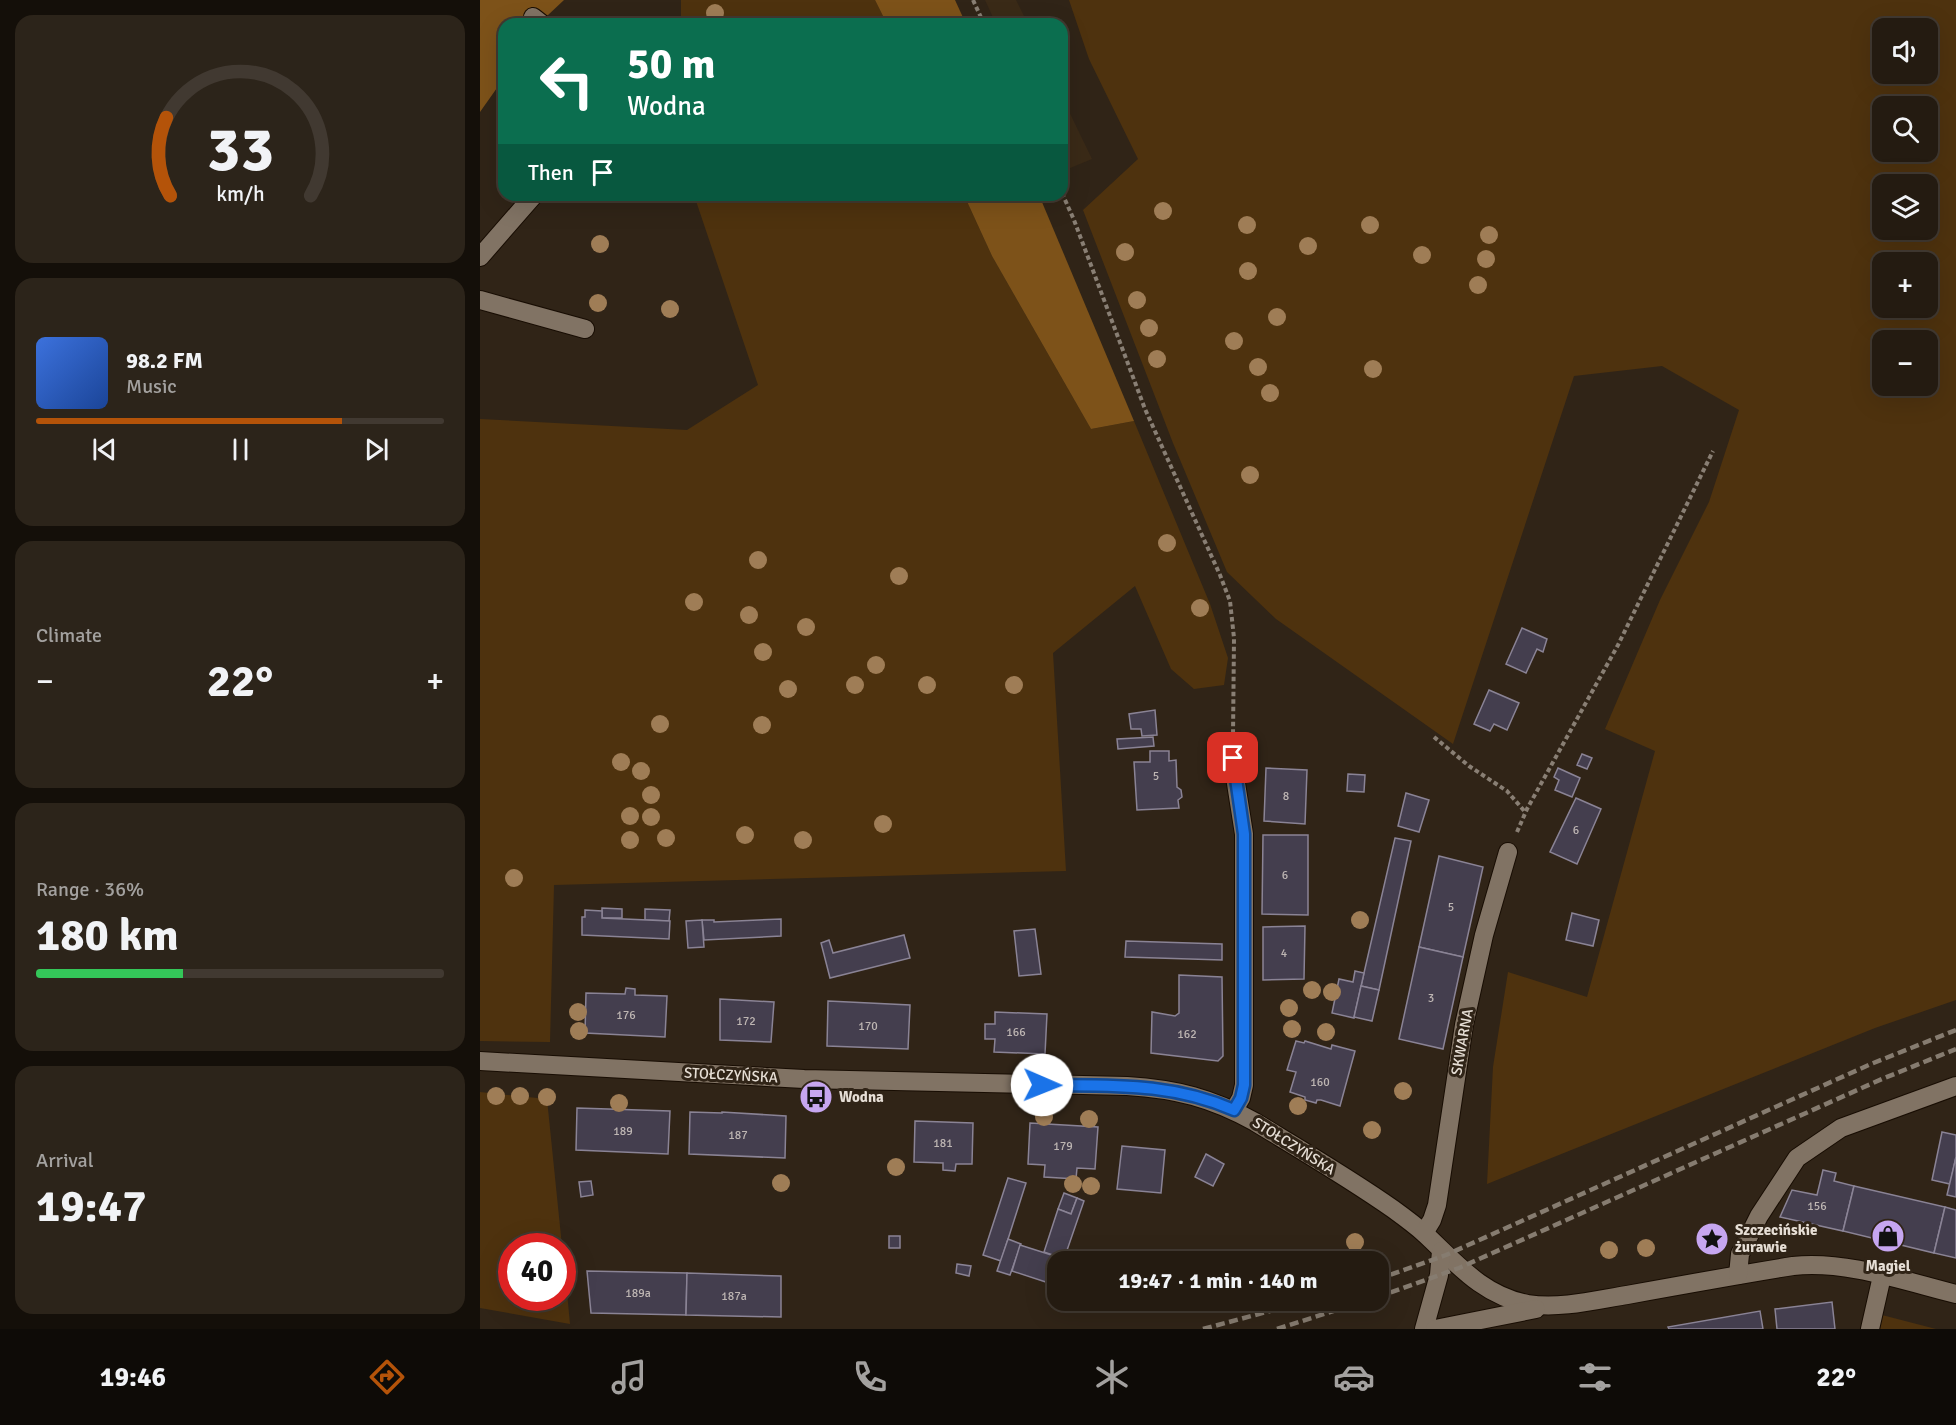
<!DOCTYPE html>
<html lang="en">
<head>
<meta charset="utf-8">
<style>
  body { margin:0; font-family:Signika,sans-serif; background:#2c241a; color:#f1f3f6; height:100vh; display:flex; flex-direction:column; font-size:22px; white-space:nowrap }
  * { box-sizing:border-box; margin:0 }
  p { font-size:20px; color:#a3a19f }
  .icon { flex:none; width:33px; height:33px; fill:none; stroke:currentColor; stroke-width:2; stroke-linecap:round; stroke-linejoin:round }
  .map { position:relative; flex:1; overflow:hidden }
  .panel { display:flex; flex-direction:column; gap:15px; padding:15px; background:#140f09; width:480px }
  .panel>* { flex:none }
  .guide { position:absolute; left:18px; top:18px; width:570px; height:183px; border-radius:18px; box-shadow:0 6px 24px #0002,0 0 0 2px #413931; background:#0b6e4f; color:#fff; overflow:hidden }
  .tools { position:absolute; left:1392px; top:18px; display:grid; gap:12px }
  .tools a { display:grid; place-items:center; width:66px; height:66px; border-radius:12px; background:#241b11; box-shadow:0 6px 24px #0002,0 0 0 2px #413931; font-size:30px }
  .speed { position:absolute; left:18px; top:1233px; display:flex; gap:12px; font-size:30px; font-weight:700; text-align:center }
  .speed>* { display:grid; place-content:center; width:78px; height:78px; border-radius:50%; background:#241b11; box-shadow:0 6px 24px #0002,0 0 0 2px #413931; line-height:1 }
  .speed .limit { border:9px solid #d22; background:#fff; color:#111 }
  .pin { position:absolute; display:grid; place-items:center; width:51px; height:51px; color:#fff; margin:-26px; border-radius:12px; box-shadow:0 3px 9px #0006 }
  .me { position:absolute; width:66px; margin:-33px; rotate:91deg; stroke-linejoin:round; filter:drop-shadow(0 0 4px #0008) }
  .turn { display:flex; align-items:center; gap:21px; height:126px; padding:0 30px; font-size:27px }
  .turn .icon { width:78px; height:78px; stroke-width:2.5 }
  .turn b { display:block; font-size:42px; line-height:51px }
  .then { display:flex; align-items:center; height:57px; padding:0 30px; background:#0003; gap:12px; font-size:22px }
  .big { font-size:45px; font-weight:700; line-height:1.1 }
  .panel .widget { flex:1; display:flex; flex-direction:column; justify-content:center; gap:9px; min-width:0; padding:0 21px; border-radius:18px; background:#2c241a }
  .panel .dial { align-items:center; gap:0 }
  .dial svg { height:156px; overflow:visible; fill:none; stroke:#413931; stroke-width:7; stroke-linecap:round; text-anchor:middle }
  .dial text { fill:#f1f3f6; stroke:none }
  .song { display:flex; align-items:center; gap:18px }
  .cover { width:72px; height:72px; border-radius:9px; background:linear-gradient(135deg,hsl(220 70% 55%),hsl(220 70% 35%)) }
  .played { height:6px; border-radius:3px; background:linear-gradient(90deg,#b45309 75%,#413931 75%) }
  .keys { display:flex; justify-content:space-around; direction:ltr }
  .heat { display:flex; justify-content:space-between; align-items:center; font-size:33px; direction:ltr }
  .charge { height:9px; border-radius:4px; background:linear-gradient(90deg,#34c759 36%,#413931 0) }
  .trip { position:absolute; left:567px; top:1251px; width:342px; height:60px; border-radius:18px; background:#241b11; box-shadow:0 6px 24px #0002,0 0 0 2px #413931; font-weight:700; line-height:60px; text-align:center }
  .menu { display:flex; height:96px; justify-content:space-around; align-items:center; background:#0e0b07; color:#a3a19f }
  .menu .icon { width:42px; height:42px }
  .menu .active { color:#b45309 }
  .menu b { font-size:27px; color:#f1f3f6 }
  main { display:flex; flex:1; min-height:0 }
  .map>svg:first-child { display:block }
  .built { fill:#3a2a17 }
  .green { fill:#4e320e; fill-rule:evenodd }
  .water { fill:#7d5219 }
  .building { fill:#443e4e; stroke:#8a8395; stroke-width:1.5 }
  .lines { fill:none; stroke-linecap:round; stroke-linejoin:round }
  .minor-casing { stroke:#180d03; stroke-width:20 }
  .path { stroke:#897f74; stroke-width:4; stroke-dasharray:4.5 3; stroke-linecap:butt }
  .minor { stroke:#817364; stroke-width:18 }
  .rail { stroke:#867c70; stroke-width:4.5; stroke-dasharray:9 4.5; stroke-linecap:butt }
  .tree { fill:#9f7d56 }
  .route-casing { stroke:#114b97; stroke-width:15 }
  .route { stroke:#1a73e8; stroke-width:10 }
  .labels { text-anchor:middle; stroke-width:6; stroke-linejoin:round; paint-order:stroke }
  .number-label { font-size:12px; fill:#beb6b3 }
  .street-label { font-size:15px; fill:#e6ded5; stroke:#302417 }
  .poi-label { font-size:15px; font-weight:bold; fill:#e6ded5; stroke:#302417; text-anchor:start }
</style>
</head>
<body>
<main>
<section class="panel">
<div class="widget dial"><svg viewBox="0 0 100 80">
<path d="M14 69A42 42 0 1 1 86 69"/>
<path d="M14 69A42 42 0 0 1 12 29" stroke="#b45309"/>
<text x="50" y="56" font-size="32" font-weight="700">33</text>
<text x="50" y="72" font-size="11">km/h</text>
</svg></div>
<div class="widget">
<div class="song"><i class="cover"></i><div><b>98.2 FM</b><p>Music</p></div></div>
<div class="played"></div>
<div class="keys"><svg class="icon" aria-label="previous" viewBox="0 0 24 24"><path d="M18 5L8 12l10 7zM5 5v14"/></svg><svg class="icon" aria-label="pause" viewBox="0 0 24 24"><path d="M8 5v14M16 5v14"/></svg><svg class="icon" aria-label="next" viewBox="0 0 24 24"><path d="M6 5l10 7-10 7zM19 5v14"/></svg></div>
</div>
<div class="widget"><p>Climate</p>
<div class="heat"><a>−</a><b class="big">22°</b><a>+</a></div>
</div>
<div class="widget"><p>Range · 36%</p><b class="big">180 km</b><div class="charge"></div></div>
<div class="widget"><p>Arrival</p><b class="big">19:47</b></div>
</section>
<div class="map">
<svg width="1476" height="1329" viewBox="0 0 1476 1329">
  <rect width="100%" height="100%" fill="#302417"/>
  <g class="built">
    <polygon points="505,0 536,0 548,24 516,24"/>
    <polygon points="582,97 612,159 583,171 582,169"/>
  </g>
  <g class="green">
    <polygon points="201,0 395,0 407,24 201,24"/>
    <path d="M589,0H1476V1000L1395,1028L1007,1184L1013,1067L1028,972L1107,997L1175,751L1125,729L1180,600L1229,502L1259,410L1182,366L1094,376L973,744L796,619L747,572L693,443L603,210L658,159L609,59ZM1402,28H1448V74H1402ZM1402,106H1448V152H1402ZM1402,184H1448V230H1402ZM1402,262H1448V308H1402ZM1402,340H1448V386H1402Z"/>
    <polygon points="214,195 484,195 512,256 611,429 654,421 730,604 748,658 744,685 714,689 691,669 655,586 573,653 586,871 74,885 70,1042 0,1041 0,419 207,430 278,385"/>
    <polygon points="0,1092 67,1099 82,1246 32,1246 32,1298 82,1298 83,1250 90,1324 0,1308"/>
    <polygon points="1402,1315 1456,1329 1400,1329"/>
  </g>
  <g class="water">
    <polygon points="0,0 84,0 67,16 58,10 47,24 24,24 24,78 0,112"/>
    <polygon points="395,0 475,0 486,24 407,24"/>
    <polygon points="484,195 559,195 654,421 611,429 512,256"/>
  </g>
  <g class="building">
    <polygon points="1042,628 1067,639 1063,652 1057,649 1046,673 1026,664"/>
    <polygon points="1009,690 1039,703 1027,730 1014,724 1010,731 994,724"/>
    <polygon points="675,710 677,735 662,736 661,729 651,729 649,714"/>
    <polygon points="673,737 674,746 638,749 637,739"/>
    <polygon points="670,751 689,751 689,761 696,760 697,787 701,790 702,797 698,800 699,808 657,810 654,762 670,762"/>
    <polygon points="1102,754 1112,758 1107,769 1097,765"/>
    <polygon points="786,768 827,770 825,824 784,821"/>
    <polygon points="1078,768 1100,778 1092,797 1075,790 1079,780 1074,777"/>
    <polygon points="868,774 885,775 884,792 867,791"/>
    <polygon points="926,793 949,800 939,832 918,826"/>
    <polygon points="1096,798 1121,809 1097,864 1070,852"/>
    <polygon points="783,835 828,835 828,915 782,914"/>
    <polygon points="915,838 931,841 899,990 881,986"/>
    <polygon points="959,856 1003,867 983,957 939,947"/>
    <polygon points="122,908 142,909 142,918 122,918"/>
    <polygon points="165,909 190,910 189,921 165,920"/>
    <polygon points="105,910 122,911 122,918 190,921 189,939 102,935 102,917 105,917"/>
    <polygon points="1092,913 1119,920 1113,946 1086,940"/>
    <polygon points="301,919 301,936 224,940 222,920 234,920 234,922"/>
    <polygon points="222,920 224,947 208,948 206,921"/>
    <polygon points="825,926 824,979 783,980 783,927"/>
    <polygon points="555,929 561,974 539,976 534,931"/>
    <polygon points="424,935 430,958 350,978 341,943 349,940 353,953"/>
    <polygon points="646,941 742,944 742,960 645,957"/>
    <polygon points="939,947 983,957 963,1049 919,1039"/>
    <polygon points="875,971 884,973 874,1018 852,1013 859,979 873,982"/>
    <polygon points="699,975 742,977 743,1056 738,1061 671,1053 672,1012 695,1016 699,1013"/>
    <polygon points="881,986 899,990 892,1021 874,1017"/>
    <polygon points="146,988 155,989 155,995 187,996 185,1037 105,1033 106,993 145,994"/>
    <polygon points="240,999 294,1002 291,1042 240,1040"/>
    <polygon points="348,1001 430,1005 428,1049 347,1046"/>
    <polygon points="515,1012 567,1014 565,1054 514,1052 515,1039 505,1039 505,1024 515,1024"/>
    <polygon points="816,1041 824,1043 825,1041 851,1049 852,1045 875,1051 860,1106 841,1100 837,1100 836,1103 825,1100 825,1097 810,1092 816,1072 807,1070"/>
    <polygon points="97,1108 190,1111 188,1154 96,1150"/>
    <polygon points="210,1112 242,1113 242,1112 306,1116 305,1158 209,1154"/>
    <polygon points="435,1121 493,1123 492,1164 476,1164 475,1171 463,1170 463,1163 434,1162"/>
    <polygon points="550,1123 618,1127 615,1169 597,1168 596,1179 564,1177 565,1165 548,1164"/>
    <polygon points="1462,1132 1476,1135 1476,1157 1470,1184 1452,1180"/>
    <polygon points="642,1146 685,1150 681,1193 637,1189"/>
    <polygon points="726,1154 744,1164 733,1186 715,1177"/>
    <polygon points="1476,1157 1476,1197 1467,1195"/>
    <polygon points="1343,1170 1356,1173 1354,1181 1374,1186 1363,1231 1300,1217 1312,1190 1337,1195"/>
    <polygon points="528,1178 546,1183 521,1261 503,1255"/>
    <polygon points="111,1181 113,1195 101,1197 99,1182"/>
    <polygon points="1374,1186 1465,1207 1454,1253 1363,1231"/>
    <polygon points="584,1193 597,1198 591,1214 578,1209"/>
    <polygon points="597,1198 604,1201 584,1259 564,1252 578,1209 591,1214"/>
    <polygon points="1465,1207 1476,1210 1476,1258 1454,1253"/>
    <rect x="409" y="1236" width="11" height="12"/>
    <polygon points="528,1239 541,1244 530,1275 517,1271"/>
    <polygon points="540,1245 584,1259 583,1262 578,1262 578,1278 575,1285 532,1271"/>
    <polygon points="477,1264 491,1266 489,1276 476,1273"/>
    <polygon points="107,1271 207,1273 206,1315 111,1313"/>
    <polygon points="207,1273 301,1276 301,1317 206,1315"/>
    <polygon points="1352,1302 1355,1329 1297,1329 1295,1309"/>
    <polygon points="1280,1311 1283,1329 1189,1329 1188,1327"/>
  </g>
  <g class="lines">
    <g class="minor-casing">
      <g id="minor">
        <polyline points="53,17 62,24"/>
        <polyline points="0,257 54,195"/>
        <polyline points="0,300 105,329"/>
        <polyline points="752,758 764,834 764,1085 761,1098 754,1110"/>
        <path d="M0,1061L324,1079L647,1086C696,1089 732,1098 775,1122C821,1150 869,1178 913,1209C924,1217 935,1225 945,1234C976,1263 1003,1296 1048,1304C1080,1309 1116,1300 1147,1295C1202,1285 1257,1275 1313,1266C1365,1260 1424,1281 1476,1294"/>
        <polyline points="944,1233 952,1220 957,1205 984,1025 1004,935 1028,852"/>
        <polyline points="1258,1275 1260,1254 1279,1216 1317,1158 1361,1128 1476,1086"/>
        <polyline points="944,1329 959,1275 961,1251"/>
        <polyline points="955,1329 1056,1309"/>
        <polyline points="1390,1329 1402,1276"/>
      </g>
    </g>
    <g class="path">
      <polyline points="493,0 504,24"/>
      <polyline points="582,193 594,220 665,409 740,575 750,601 754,638 753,736"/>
      <polyline points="954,737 989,766 1027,791 1046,813"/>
      <polyline points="1037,832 1047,809 1138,645 1233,451"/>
    </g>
    <use href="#minor" class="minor"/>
    <g class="rail">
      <polyline points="898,1279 966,1255 1391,1064 1476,1030"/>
      <polyline points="898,1297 979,1268 1402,1079 1476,1049"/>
      <polyline points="723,1329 831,1300"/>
      <polyline points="797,1329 888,1300"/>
    </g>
  </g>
  <g class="tree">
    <circle cx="235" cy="13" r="9"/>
    <circle cx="683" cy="211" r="9"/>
    <circle cx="767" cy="225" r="9"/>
    <circle cx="890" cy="225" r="9"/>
    <circle cx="1009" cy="235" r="9"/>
    <circle cx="120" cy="244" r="9"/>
    <circle cx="828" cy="246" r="9"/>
    <circle cx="645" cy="252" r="9"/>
    <circle cx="942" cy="255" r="9"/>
    <circle cx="1006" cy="259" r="9"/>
    <circle cx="768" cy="271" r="9"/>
    <circle cx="998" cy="285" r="9"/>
    <circle cx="657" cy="300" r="9"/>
    <circle cx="118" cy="303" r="9"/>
    <circle cx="190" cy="309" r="9"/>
    <circle cx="797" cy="317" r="9"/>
    <circle cx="669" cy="328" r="9"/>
    <circle cx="754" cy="341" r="9"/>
    <circle cx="677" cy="359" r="9"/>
    <circle cx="778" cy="367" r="9"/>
    <circle cx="893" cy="369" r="9"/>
    <circle cx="790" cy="393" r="9"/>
    <circle cx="770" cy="475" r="9"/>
    <circle cx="687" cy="543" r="9"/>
    <circle cx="278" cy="560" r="9"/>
    <circle cx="419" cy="576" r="9"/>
    <circle cx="214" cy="602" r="9"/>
    <circle cx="720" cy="608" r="9"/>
    <circle cx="269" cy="615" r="9"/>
    <circle cx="326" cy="627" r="9"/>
    <circle cx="283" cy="652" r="9"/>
    <circle cx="396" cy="665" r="9"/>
    <circle cx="375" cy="685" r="9"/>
    <circle cx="447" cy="685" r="9"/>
    <circle cx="534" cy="685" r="9"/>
    <circle cx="308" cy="689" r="9"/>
    <circle cx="180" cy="724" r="9"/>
    <circle cx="282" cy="725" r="9"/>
    <circle cx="141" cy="762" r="9"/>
    <circle cx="161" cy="771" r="9"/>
    <circle cx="171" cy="795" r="9"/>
    <circle cx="150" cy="816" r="9"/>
    <circle cx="171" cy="817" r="9"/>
    <circle cx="403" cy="824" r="9"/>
    <circle cx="265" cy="835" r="9"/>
    <circle cx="186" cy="838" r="9"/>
    <circle cx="150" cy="840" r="9"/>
    <circle cx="323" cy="840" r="9"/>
    <circle cx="34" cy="878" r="9"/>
    <circle cx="880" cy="920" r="9"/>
    <circle cx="832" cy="990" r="9"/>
    <circle cx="852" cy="992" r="9"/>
    <circle cx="809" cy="1008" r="9"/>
    <circle cx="98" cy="1012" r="9"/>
    <circle cx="812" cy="1029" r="9"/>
    <circle cx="99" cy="1031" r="9"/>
    <circle cx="846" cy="1032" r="9"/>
    <circle cx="923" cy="1091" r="9"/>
    <circle cx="16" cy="1096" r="9"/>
    <circle cx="40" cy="1096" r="9"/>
    <circle cx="67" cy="1097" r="9"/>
    <circle cx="139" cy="1103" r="9"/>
    <circle cx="818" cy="1106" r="9"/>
    <circle cx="564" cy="1117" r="9"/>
    <circle cx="609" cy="1119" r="9"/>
    <circle cx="892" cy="1130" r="9"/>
    <circle cx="416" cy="1167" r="9"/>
    <circle cx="301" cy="1183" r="9"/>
    <circle cx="593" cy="1184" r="9"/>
    <circle cx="611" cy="1186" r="9"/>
    <circle cx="875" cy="1242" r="9"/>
    <circle cx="1166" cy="1248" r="9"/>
    <circle cx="1129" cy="1250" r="9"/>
  </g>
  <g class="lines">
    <g class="route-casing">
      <path id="route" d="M562,1085C631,1086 690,1082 754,1110L761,1098L764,1085V834L753,758"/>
    </g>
    <use href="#route" class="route"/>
  </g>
  <defs>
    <g id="bus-disc" transform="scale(1.725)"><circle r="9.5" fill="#c6a6f0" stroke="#302417"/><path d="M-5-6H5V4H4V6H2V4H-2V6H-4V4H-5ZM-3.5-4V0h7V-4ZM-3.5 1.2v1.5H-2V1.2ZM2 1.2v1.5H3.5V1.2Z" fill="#111"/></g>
    <g id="shop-disc" transform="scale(1.725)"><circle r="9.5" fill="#c6a6f0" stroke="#302417"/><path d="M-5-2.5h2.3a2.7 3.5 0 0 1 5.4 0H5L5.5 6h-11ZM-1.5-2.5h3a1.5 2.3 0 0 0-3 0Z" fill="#111"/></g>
    <g id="sight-disc" transform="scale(1.725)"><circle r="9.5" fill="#c6a6f0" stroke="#302417"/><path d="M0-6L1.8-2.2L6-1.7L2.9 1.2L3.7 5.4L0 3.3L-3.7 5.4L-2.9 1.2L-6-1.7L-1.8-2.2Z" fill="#111"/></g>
  </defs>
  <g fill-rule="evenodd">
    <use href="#bus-disc" x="336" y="1097"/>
    <use href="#shop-disc" x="1408" y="1236"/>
    <use href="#sight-disc" x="1232" y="1239"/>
  </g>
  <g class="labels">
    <g class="number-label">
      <text x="676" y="780">5</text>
      <text x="806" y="800">8</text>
      <text x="1096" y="834">6</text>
      <text x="805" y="879">6</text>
      <text x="971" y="911">5</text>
      <text x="804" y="957">4</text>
      <text x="951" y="1002">3</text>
      <text x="146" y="1019">176</text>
      <text x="266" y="1025">172</text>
      <text x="388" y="1030">170</text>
      <text x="536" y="1036">166</text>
      <text x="707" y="1038">162</text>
      <text x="840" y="1086">160</text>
      <text x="143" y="1135">189</text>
      <text x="258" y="1139">187</text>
      <text x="463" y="1147">181</text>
      <text x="583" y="1150">179</text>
      <text x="1337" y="1210">156</text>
      <text x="158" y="1297">189a</text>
      <text x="254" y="1300">187a</text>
    </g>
    <g class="street-label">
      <text transform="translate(982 1042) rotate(-80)" y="5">SKWARNA</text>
      <text transform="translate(251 1075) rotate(3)" y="5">STOŁCZYŃSKA</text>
      <text transform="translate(814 1146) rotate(32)" y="5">STOŁCZYŃSKA</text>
    </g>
    <g class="poi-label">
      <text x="359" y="1102">Wodna</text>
      <text x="1255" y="1235">Szczecińskie<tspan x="1255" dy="17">żurawie</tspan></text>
      <text x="1408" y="1271" text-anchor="middle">Magiel</text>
    </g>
  </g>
</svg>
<div class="tools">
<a><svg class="icon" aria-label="sound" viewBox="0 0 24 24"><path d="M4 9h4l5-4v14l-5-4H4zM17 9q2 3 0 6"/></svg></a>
<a><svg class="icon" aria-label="search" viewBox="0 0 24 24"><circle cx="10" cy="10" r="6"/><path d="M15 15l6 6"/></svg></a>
<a><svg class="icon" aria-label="layers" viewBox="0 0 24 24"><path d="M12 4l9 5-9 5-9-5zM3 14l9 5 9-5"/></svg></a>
<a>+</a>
<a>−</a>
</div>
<div class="speed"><div class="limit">40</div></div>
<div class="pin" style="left:753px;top:758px;background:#d93025"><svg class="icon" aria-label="arrive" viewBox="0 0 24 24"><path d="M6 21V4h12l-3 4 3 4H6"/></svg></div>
<svg class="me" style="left:562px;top:1085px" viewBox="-20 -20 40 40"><circle r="19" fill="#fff"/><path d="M0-13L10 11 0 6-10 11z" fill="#1a73e8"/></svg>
<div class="trip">19:47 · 1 min · 140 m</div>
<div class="guide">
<div class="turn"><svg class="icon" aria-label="left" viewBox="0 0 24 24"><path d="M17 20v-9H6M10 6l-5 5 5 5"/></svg><div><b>50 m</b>Wodna</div></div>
<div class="then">Then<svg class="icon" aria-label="arrive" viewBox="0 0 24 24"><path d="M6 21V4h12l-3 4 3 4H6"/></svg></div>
</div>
</div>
</main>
<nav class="menu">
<b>19:46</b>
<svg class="icon active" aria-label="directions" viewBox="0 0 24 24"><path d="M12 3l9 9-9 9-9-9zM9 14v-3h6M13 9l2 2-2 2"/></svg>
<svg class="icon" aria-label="music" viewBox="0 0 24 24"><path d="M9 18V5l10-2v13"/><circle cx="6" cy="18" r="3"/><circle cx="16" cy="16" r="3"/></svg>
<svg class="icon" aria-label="phone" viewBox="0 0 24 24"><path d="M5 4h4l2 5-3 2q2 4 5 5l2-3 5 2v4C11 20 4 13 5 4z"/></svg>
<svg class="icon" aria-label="climate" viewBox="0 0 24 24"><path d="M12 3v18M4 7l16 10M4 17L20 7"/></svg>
<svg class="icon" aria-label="car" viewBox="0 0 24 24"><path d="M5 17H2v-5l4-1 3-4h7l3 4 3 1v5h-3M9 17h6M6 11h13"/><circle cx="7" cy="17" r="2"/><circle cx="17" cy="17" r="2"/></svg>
<svg class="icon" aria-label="filters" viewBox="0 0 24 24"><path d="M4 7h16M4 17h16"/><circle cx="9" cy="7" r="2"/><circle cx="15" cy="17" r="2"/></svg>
<b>22°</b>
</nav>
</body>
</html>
